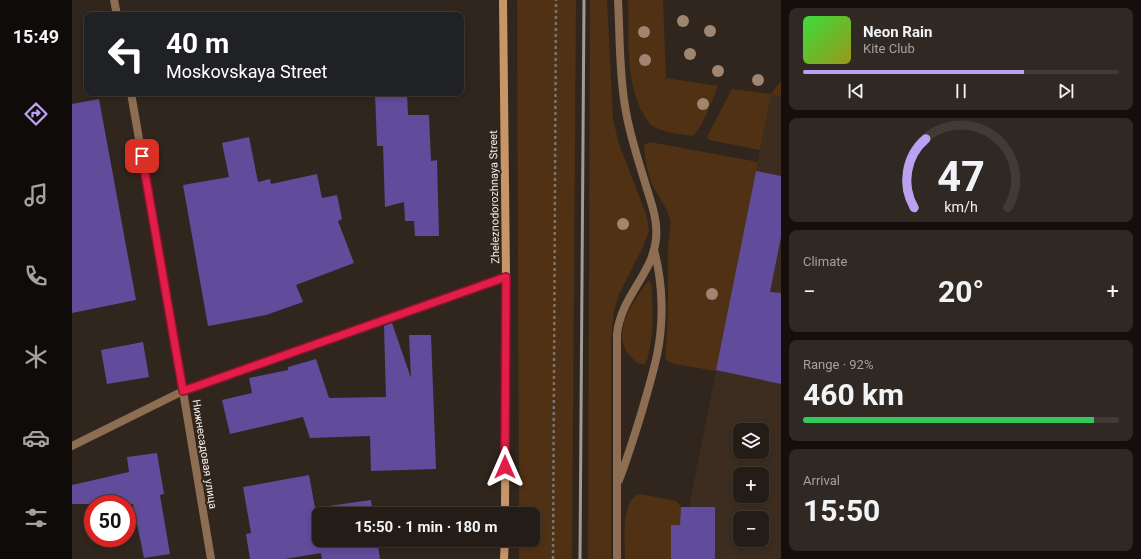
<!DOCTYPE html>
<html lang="en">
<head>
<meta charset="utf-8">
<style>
  body { margin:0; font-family:Roboto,sans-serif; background:#302923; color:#f1f3f6; height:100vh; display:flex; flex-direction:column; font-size:15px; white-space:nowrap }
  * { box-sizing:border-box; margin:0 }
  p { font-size:13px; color:#a3a1a1 }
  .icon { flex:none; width:22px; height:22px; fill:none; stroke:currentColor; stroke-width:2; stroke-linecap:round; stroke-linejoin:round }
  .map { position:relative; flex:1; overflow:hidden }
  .sheet { display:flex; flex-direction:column; gap:8px; padding:8px; background:#140f0c; width:360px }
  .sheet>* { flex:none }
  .banner { position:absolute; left:12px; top:12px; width:380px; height:84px; border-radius:8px; box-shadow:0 2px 6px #0003,0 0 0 1px #413a35; background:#202124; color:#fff; overflow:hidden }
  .tools { position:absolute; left:661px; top:423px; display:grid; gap:8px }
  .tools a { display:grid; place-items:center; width:36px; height:36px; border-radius:8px; background:#241c16; box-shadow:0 2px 6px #0003,0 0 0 1px #413a35; font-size:20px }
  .speed { position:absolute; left:12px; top:495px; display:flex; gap:8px; font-size:20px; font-weight:700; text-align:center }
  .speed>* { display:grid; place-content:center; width:52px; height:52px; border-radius:50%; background:#241c16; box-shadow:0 2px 6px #0003,0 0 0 1px #413a35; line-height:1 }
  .speed .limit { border:6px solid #d22; background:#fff; color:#111 }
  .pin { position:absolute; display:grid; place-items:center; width:34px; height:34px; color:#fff; margin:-17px; border-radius:8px; box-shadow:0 2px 6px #0006 }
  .me { position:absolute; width:44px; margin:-22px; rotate:0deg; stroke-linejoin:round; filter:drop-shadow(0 0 3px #0008) }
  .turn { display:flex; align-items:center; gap:14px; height:84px; padding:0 16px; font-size:18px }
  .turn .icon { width:52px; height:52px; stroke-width:2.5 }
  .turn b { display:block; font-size:28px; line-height:34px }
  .big { font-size:30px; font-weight:700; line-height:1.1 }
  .sheet .card { flex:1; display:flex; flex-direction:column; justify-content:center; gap:6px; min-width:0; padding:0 14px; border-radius:8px; background:#302923 }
  .sheet .dial { align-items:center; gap:0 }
  .dial svg { height:104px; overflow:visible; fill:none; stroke:#413a35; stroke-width:7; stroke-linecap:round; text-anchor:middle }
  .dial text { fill:#f1f3f6; stroke:none }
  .song { display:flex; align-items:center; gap:12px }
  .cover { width:48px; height:48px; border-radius:6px; background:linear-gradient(135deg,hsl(120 70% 55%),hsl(60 70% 35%)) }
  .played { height:4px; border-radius:2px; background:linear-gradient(90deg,#bca0f2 70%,#413a35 70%) }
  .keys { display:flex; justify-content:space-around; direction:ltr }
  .heat { display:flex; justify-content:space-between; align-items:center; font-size:22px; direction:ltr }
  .charge { height:6px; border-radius:3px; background:linear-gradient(90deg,#34c759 92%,#413a35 0) }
  .trip { position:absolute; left:240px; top:507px; width:228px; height:40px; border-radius:8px; background:#241c16; box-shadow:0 2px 6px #0003,0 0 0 1px #413a35; font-weight:700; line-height:40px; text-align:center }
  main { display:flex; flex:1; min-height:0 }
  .tabs { display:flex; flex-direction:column; width:72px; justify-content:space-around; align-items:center; background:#0e0b09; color:#a3a1a1 }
  .tabs .icon { width:28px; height:28px }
  .tabs .selected { color:#bca0f2 }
  .tabs b { font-size:18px; color:#f1f3f6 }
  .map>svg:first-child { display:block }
  .built { fill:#3c2d20; fill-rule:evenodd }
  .green { fill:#503114 }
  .building { fill:#614b9b }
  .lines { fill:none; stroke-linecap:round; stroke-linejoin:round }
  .path { stroke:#7c736c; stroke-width:2.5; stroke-dasharray:3 3; stroke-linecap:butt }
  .service { stroke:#8d6e52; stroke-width:8 }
  .minor { stroke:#8d6e52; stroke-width:8 }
  .secondary { stroke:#c79568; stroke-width:8 }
  .rail { stroke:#a19992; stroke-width:3 }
  .tree { fill:#a08670 }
  .route-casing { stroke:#92132f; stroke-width:10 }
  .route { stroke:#e11d48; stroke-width:7 }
  .labels { text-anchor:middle; stroke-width:4; stroke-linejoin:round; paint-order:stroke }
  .street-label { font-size:11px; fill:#f3ece6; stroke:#30261d }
</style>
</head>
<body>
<main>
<nav class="tabs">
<b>15:49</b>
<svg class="icon selected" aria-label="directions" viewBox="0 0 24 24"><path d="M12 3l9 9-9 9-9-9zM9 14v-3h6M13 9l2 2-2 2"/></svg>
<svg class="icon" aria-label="music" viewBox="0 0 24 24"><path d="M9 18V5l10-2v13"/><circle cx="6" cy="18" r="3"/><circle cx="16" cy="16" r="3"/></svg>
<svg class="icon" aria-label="phone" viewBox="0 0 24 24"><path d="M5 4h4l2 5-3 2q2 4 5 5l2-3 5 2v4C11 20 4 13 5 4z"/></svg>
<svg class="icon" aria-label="climate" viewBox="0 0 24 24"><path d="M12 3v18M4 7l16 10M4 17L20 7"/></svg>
<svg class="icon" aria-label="car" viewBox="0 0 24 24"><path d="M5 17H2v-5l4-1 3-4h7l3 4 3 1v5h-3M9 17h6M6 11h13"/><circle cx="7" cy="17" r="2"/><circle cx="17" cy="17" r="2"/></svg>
<svg class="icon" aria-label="filters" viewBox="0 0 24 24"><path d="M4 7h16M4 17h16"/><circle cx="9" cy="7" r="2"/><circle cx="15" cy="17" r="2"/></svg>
</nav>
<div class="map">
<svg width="709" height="559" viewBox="0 0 709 559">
  <rect width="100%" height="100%" fill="#30261d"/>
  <path class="built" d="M699,94L709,96V559H599V525H608L609,507H617ZM668,430H690V452H668ZM668,474H690V496H668ZM668,518H690V540H668Z"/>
  <g class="green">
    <polygon points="445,0 504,0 500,559 447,559 447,540 461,540 461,514 447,514"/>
    <polygon points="518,0 535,0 541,119 547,144 575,217 577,231 570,249 547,294 542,311 539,341 539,559 516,559"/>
    <path d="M556,0H591L594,78L646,86C641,98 630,129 621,136C607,134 591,133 579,125C576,122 574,118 572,115C553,84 557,35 556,0Z"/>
    <polygon points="709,81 709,96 699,95 688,150 637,140 635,137 638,131 660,89 699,94"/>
    <path d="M578,142L686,162L644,371L602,364L594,360L593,355C597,321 596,287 596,253C596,242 599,231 598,220C595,206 586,196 580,184C575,172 573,158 572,145Z"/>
    <path d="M577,281C581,285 580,292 580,298C581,320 581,340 575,360L573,364C567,365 564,362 560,358C536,335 561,303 575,282Z"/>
    <path d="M568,494L604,501L609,507L608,525H599V559H553C553,543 548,499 568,494Z"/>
  </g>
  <g class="building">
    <polygon points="303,93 335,93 336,115 357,115 359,161 365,160 367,236 343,236 342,221 333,221 332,202 313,207 311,146 305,146"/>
    <polygon points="27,99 64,300 0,313 0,104"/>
    <polygon points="177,137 186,182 198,179 199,184 245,174 250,198 265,195 270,219 266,221 282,263 224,285 231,302 194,315 136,326 111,185 157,177 150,143"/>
    <polygon points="684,171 709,176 709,237 698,292 709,293 709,384 644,370"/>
    <polygon points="320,323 339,378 337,335 359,335 364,469 299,471 298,436 238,438 231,417 158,434 150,400 180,393 177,378 216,370 216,367 244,359 257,398 314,397 312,326"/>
    <polygon points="71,342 77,377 35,384 29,350"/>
    <polygon points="85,453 92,494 88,495 98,554 72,558 61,504 0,504 0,485 57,472 55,457"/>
    <polygon points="237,475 243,508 299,500 301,514 247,514 247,540 305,540 308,559 250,559 249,553 213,559 178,559 174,534 179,533 171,487"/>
    <polygon points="609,507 643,507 643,559 599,559 599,525 608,525"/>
  </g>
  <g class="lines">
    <polyline class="path" points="481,559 484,0"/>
    <g class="service">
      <path d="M547,480C556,457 563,434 570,411C575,393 581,374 585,355C592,322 591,283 582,250"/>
      <path d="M545,559V334C549,296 581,274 584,239C586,222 580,205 575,189C567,162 557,134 553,106C547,71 548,35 546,0"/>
    </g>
    <g class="minor">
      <polyline points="42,0 45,15"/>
      <polyline points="59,93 111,391 139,559"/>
      <polyline points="0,446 111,391 434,277"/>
    </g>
    <g class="secondary">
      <polyline points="431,0 434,277 433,514"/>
      <polyline points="432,559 433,540"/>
    </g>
    <polyline class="rail" points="508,559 512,0"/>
  </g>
  <g class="tree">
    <circle cx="611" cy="21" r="6"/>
    <circle cx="638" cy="31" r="6"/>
    <circle cx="572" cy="32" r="6"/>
    <circle cx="618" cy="54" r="6"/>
    <circle cx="573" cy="60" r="6"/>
    <circle cx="646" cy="71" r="6"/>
    <circle cx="686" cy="80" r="6"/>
    <circle cx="631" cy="104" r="6"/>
    <circle cx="551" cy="224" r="6"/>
    <circle cx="640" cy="294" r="6"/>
  </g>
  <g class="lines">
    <g class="route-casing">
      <polyline id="route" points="70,156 111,391 434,277 433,467"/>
    </g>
    <use href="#route" class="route"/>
  </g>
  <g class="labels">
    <g class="street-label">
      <text transform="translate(422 197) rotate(-91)" y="4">Zheleznodorozhnaya Street</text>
      <text transform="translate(133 454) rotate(81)" y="4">Нижнесадовая улица</text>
    </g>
  </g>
</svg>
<div class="tools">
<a><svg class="icon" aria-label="layers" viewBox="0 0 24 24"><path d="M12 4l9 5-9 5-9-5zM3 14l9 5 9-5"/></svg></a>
<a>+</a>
<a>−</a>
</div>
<div class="speed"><div class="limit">50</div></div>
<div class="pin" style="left:70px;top:156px;background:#d93025"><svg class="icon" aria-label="arrive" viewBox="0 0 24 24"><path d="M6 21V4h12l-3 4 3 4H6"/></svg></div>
<svg class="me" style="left:433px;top:467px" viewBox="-20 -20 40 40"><path d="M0-17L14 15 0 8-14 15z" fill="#e11d48" stroke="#fff" stroke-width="4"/></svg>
<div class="trip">15:50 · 1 min · 180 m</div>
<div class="banner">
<div class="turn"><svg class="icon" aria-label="left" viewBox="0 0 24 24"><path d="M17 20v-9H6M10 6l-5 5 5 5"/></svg><div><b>40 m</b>Moskovskaya Street</div></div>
</div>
</div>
<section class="sheet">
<div class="card">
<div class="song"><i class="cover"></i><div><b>Neon Rain</b><p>Kite Club</p></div></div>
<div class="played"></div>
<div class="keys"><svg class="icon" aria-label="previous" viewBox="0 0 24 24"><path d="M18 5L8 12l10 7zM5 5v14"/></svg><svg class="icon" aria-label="pause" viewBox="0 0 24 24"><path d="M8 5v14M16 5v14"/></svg><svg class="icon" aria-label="next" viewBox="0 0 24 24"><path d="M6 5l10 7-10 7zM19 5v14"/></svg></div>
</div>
<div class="card dial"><svg viewBox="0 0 100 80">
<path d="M14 69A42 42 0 1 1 86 69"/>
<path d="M14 69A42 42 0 0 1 23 16" stroke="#bca0f2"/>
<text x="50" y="56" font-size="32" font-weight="700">47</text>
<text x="50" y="72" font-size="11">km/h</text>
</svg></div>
<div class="card"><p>Climate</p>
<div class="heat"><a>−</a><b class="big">20°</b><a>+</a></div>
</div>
<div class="card"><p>Range · 92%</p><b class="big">460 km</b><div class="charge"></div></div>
<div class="card"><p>Arrival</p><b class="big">15:50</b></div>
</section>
</main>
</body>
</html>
